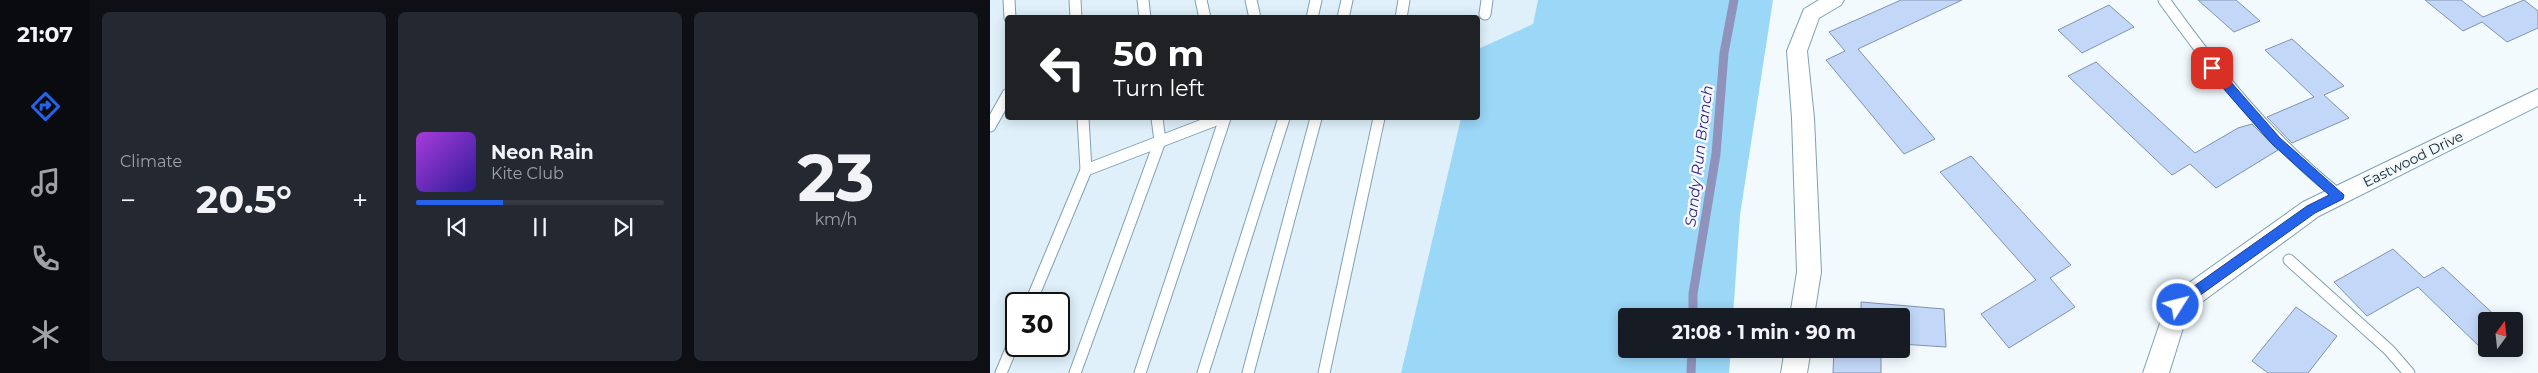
<!DOCTYPE html>
<html lang="en">
<head>
<meta charset="utf-8">
<style>
  body { margin:0; font-family:Montserrat,sans-serif; background:#242831; color:#f1f3f6; height:100vh; display:flex; flex-direction:column; font-size:19px; white-space:nowrap }
  * { box-sizing:border-box; margin:0 }
  p { font-size:16px; color:#9ea1a6 }
  .icon { flex:none; width:28px; height:28px; fill:none; stroke:currentColor; stroke-width:2; stroke-linecap:round; stroke-linejoin:round }
  .map { position:relative; flex:1; overflow:hidden }
  .details { display:flex; flex-direction:column; gap:12px; padding:12px; background:#0d0f14; width:900px }
  .details>* { flex:none }
  .guide { position:absolute; left:15px; top:15px; width:475px; height:105px; border-radius:5px; box-shadow:0 2px 12px #0003; background:#202124; color:#fff; overflow:hidden }
  .needle { width:32px; rotate:15deg }
  .controls { position:absolute; left:1488px; top:312px; display:grid; gap:10px }
  .controls a { display:grid; place-items:center; width:45px; height:45px; border-radius:5px; background:#171b24; box-shadow:0 2px 12px #0003; font-size:25px }
  .speed { position:absolute; left:15px; top:292px; display:flex; gap:10px; font-size:25px; font-weight:700; text-align:center }
  .speed>* { display:grid; place-content:center; width:65px; height:65px; border-radius:50%; background:#171b24; box-shadow:0 2px 12px #0003; line-height:1 }
  .speed .limit { border:2px solid #111; border-radius:8px; background:#fff; color:#111 }
  .pin { position:absolute; display:grid; place-items:center; width:42px; height:42px; color:#fff; margin:-21px; border-radius:10px; box-shadow:0 2px 8px #0006 }
  .me { position:absolute; width:55px; margin:-28px; rotate:54deg; stroke-linejoin:round; filter:drop-shadow(0 0 4px #0008) }
  .turn { display:flex; align-items:center; gap:18px; height:105px; padding:0 25px; font-size:22px }
  .turn .icon { width:65px; height:65px; stroke-width:2.5 }
  .turn b { display:block; font-size:35px; line-height:42px }
  .big { font-size:38px; font-weight:700; line-height:1.1 }
  .details .tile { flex:1; display:flex; flex-direction:column; justify-content:center; gap:8px; min-width:0; padding:0 18px; border-radius:8px; background:#242831 }
  .details .dial { align-items:center; gap:0 }
  .dial b { font-size:65px; line-height:1 }
  .song { display:flex; align-items:center; gap:15px }
  .cover { width:60px; height:60px; border-radius:8px; background:linear-gradient(135deg,hsl(280 70% 55%),hsl(250 70% 35%)) }
  .played { height:5px; border-radius:2px; background:linear-gradient(90deg,#2563eb 35%,#363941 35%) }
  .keys { display:flex; justify-content:space-around; direction:ltr }
  .heat { display:flex; justify-content:space-between; align-items:center; font-size:28px; direction:ltr }
  .details .tiles { flex:1; display:grid; gap:12px; grid-template-columns:repeat(3,1fr) }
  .trip { position:absolute; left:628px; top:308px; width:292px; height:50px; border-radius:5px; background:#171b24; box-shadow:0 2px 12px #0003; font-weight:700; line-height:50px; text-align:center }
  main { display:flex; flex:1; min-height:0 }
  .tab-bar { display:flex; flex-direction:column; width:90px; justify-content:space-around; align-items:center; background:#090b0e; color:#9ea1a6 }
  .tab-bar .icon { width:35px; height:35px }
  .tab-bar .on { color:#2563eb }
  .tab-bar b { font-size:22px; color:#f1f3f6 }
  .map>svg:first-child { display:block }
  .built { fill:#dff0fa; fill-rule:evenodd }
  .green { fill:#9bd7f7 }
  .lines { fill:none; stroke-linecap:round; stroke-linejoin:round }
  .stream { stroke:#8f93bb; stroke-width:9 }
  .building { fill:#c3d8f9; stroke:#8092af }
  .service-casing { stroke:#7ea1b4; stroke-width:13 }
  .minor-casing { stroke:#7ea1b4; stroke-width:2 }
  .service { stroke:#fff; stroke-width:11 }
  .minor { fill:#fff; fill-rule:evenodd }
  .route { fill:#2563eb; stroke:#184099 }
  .labels { text-anchor:middle; stroke-width:5; stroke-linejoin:round; paint-order:stroke }
  .street-label { font-size:14px; fill:#122027; stroke:#f2fafe }
  .water-label { font-size:15px; font-style:italic; fill:#341a80; stroke:#f2fafe }
</style>
</head>
<body>
<main>
<nav class="tab-bar">
<b>21:07</b>
<svg class="icon on" aria-label="directions" viewBox="0 0 24 24"><path d="M12 3l9 9-9 9-9-9zM9 14v-3h6M13 9l2 2-2 2"/></svg>
<svg class="icon" aria-label="music" viewBox="0 0 24 24"><path d="M9 18V5l10-2v13"/><circle cx="6" cy="18" r="3"/><circle cx="16" cy="16" r="3"/></svg>
<svg class="icon" aria-label="phone" viewBox="0 0 24 24"><path d="M5 4h4l2 5-3 2q2 4 5 5l2-3 5 2v4C11 20 4 13 5 4z"/></svg>
<svg class="icon" aria-label="climate" viewBox="0 0 24 24"><path d="M12 3v18M4 7l16 10M4 17L20 7"/></svg>
</nav>
<section class="details">
<div class="tiles">
<div class="tile"><p>Climate</p>
<div class="heat"><a>−</a><b class="big">20.5°</b><a>+</a></div>
</div>
<div class="tile">
<div class="song"><i class="cover"></i><div><b>Neon Rain</b><p>Kite Club</p></div></div>
<div class="played"></div>
<div class="keys"><svg class="icon" aria-label="previous" viewBox="0 0 24 24"><path d="M18 5L8 12l10 7zM5 5v14"/></svg><svg class="icon" aria-label="pause" viewBox="0 0 24 24"><path d="M8 5v14M16 5v14"/></svg><svg class="icon" aria-label="next" viewBox="0 0 24 24"><path d="M6 5l10 7-10 7zM19 5v14"/></svg></div>
</div>
<div class="tile dial"><b>23</b><p>km/h</p></div>
</div>
</section>
<div class="map">
<svg width="1548" height="373" viewBox="0 0 1548 373">
  <rect width="100%" height="100%" fill="#f2fafe"/>
  <path class="built" d="M0,0H548L543,24L488,49V18H18V118H471L411,373H0ZM26,304H69V346H26Z"/>
  <polygon class="green" points="548,0 783,0 750,215 743,316 636,316 636,349 741,349 739,373 411,373 471,118 488,118 488,49 543,24"/>
  <g class="lines">
    <g class="stream">
      <polyline points="703,316 703,294 726,154 734,53 744,0"/>
      <polyline points="701,373 702,349"/>
    </g>
  </g>
  <g class="building">
    <polygon points="911,0 972,0 868,49 945,139 914,154 836,60 855,51 839,32"/>
    <polygon points="1208,0 1246,0 1270,21 1244,32"/>
    <polygon points="1435,0 1471,0 1493,17 1534,0 1548,11 1548,28 1517,42 1492,22 1473,31"/>
    <polygon points="1119,5 1144,27 1092,53 1068,30"/>
    <polygon points="1302,39 1354,86 1334,95 1359,118 1302,143 1277,117 1324,97 1275,50"/>
    <polygon points="1106,62 1205,153 1248,128 1262,124 1288,150 1226,188 1200,164 1182,175 1078,76"/>
    <polygon points="981,156 1081,265 1060,278 1085,307 1019,348 991,314 1046,280 950,172"/>
    <polygon points="1403,249 1434,278 1453,267 1511,321 1496,321 1496,349 1498,349 1494,351 1428,287 1377,316 1344,282"/>
    <polygon points="871,302 954,309 956,347 911,344 911,316 871,316"/>
    <polygon points="1306,307 1347,336 1318,373 1278,373 1262,361"/>
    <polygon points="844,349 891,349 891,373 843,373"/>
  </g>
  <g class="lines">
    <g class="service-casing">
      <g id="service">
        <polyline points="19,0 20,18"/>
        <polyline points="85,0 86,18"/>
        <polyline points="153,0 155,18"/>
        <polyline points="211,0 215,18"/>
        <polyline points="261,0 265,18"/>
        <path d="M1174,0C1226,72 1279,140 1349,195"/>
        <polyline points="495,14 497,0"/>
        <polyline points="322,18 326,0"/>
        <polyline points="353,18 357,0"/>
        <polyline points="411,18 414,0"/>
        <polyline points="93,118 96,170"/>
        <polyline points="0,126 18,94"/>
        <polyline points="1299,260 1399,350 1419,373"/>
        <polyline points="40,304 96,170 231,118"/>
        <polyline points="11,373 26,337"/>
        <polyline points="85,373 170,141 167,118"/>
        <polyline points="150,373 235,118"/>
        <polyline points="213,373 294,118"/>
        <polyline points="258,373 326,118"/>
        <polyline points="334,373 389,118"/>
      </g>
    </g>
    <g class="minor-casing">
      <g id="minor">
        <polygon points="829,0 854,0 851,5 829,18 817,51 824,118 831,272 824,316 800,316 807,272 802,118 797,51 814,9"/>
        <polygon points="1548,89 1548,106 1329,216 1198,312 1179,373 1153,373 1179,297 1313,202"/>
        <polygon points="795,349 821,349 817,373 791,373"/>
      </g>
    </g>
    <use href="#service" class="service"/>
    <use href="#minor" class="minor"/>
  </g>
  <polygon class="route" points="1222,64 1226,65 1290,138 1354,195 1353,199 1325,213 1188,311 1183,309 1182,305 1183,301 1317,206 1339,195 1282,144 1218,71 1217,68"/>
  <g class="labels">
    <g class="street-label">
      <text transform="translate(1423 159) rotate(-26)" y="5">Eastwood Drive</text>
    </g>
    <g class="water-label">
      <text transform="translate(709 156) rotate(-83)" y="5">Sandy Run Branch</text>
    </g>
  </g>
</svg>
<div class="controls">
<a><svg class="needle" viewBox="-14 -14 28 28"><path d="M0-13l5 13h-10z" fill="#e53935"/><path d="M0 13l5-13h-10z" fill="#9ea1a6"/></svg></a>
</div>
<div class="speed"><div class="limit">30</div></div>
<div class="pin" style="left:1222px;top:68px;background:#d93025"><svg class="icon" aria-label="arrive" viewBox="0 0 24 24"><path d="M6 21V4h12l-3 4 3 4H6"/></svg></div>
<svg class="me" style="left:1188px;top:305px" viewBox="-20 -20 40 40"><circle r="17" fill="#2563eb" stroke="#fff" stroke-width="3"/><path d="M0-11L8 9 0 5-8 9z" fill="#fff"/></svg>
<div class="trip">21:08 · 1 min · 90 m</div>
<div class="guide">
<div class="turn"><svg class="icon" aria-label="left" viewBox="0 0 24 24"><path d="M17 20v-9H6M10 6l-5 5 5 5"/></svg><div><b>50 m</b>Turn left</div></div>
</div>
</div>
</main>
</body>
</html>
